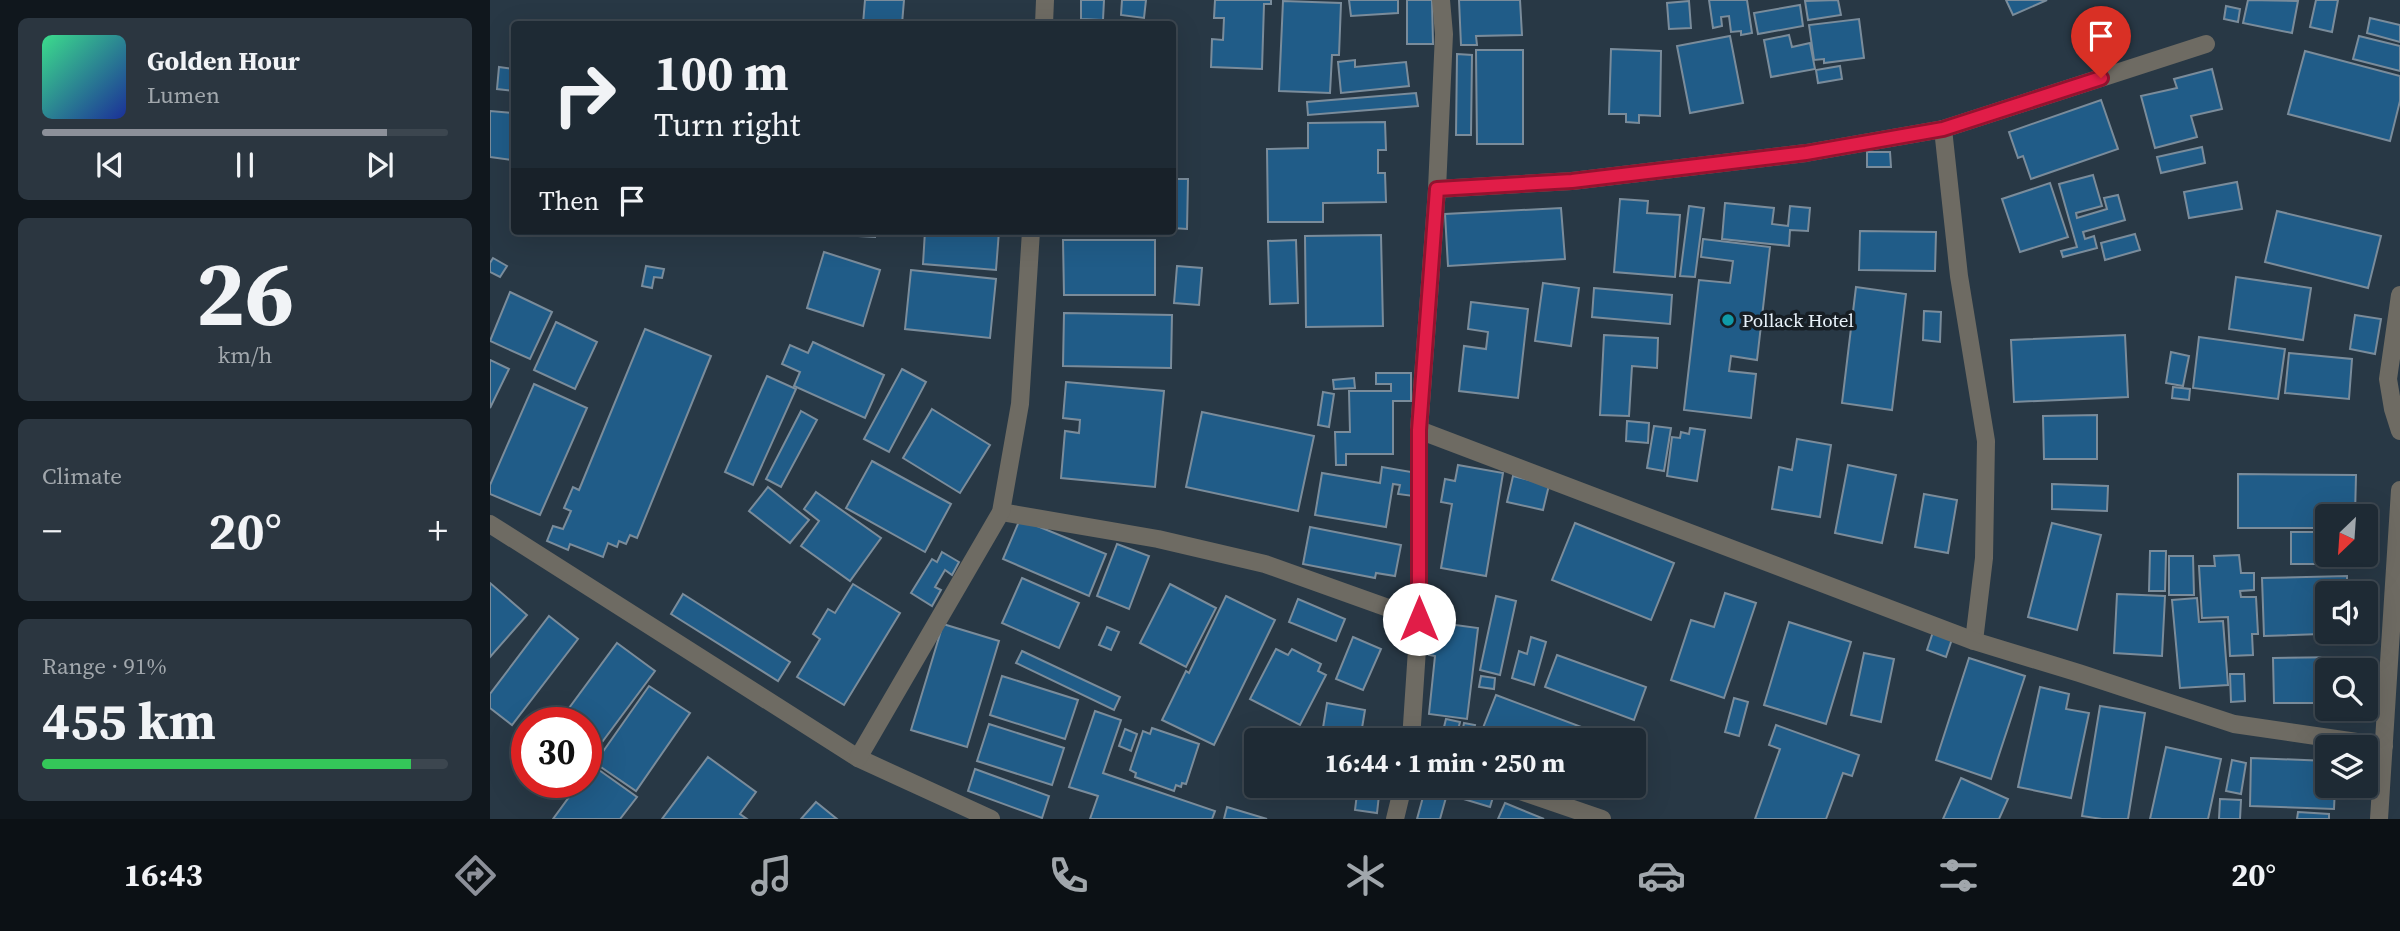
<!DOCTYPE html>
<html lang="en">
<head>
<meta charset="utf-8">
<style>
  body { margin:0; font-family:"Source Serif 4",serif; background:#2b3640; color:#f1f3f6; height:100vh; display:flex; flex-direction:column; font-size:26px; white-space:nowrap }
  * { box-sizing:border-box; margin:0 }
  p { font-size:23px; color:#a1a7ac }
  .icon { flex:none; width:38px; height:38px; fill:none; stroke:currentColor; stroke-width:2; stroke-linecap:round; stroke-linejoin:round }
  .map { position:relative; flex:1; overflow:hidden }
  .side { display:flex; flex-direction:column; gap:18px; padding:18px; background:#10171d; width:490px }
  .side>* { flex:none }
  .hud { position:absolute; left:21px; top:21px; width:665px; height:214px; border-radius:7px; box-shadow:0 7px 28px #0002,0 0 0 2px #3c464f; background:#1e2a34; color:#f1f3f6; overflow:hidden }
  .needle { width:46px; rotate:205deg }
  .fabs { position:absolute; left:1825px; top:504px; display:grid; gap:14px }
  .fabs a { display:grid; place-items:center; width:63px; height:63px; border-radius:7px; background:#1e2a34; box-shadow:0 7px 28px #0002,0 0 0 2px #3c464f; font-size:35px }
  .speed { position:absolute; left:21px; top:707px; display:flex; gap:14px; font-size:35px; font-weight:700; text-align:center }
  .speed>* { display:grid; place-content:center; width:91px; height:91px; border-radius:50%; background:#1e2a34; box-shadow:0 7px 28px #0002,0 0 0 2px #3c464f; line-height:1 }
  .speed .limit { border:10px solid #d22; background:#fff; color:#111 }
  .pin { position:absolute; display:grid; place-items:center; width:60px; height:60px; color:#fff; margin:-72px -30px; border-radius:50% 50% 50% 0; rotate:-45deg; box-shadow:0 0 7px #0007 }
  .pin .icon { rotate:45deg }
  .me { position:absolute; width:77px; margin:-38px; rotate:0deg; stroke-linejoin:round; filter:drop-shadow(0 0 5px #0008) }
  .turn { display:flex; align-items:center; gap:24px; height:147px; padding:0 28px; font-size:32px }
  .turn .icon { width:91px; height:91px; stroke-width:2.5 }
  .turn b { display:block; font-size:49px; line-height:60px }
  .then { display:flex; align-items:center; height:66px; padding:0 28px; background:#0003; gap:14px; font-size:26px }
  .big { font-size:52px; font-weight:700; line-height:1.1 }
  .side .widget { flex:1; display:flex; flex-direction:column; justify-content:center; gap:10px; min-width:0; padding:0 24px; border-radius:10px; background:#2b3640 }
  .side .dial { align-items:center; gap:0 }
  .dial b { font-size:91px; line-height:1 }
  .song { display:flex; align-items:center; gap:21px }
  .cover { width:84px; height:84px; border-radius:10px; background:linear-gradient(135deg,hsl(150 70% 55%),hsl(230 70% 35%)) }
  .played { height:7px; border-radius:4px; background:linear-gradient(90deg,#8c9099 85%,#3c464f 85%) }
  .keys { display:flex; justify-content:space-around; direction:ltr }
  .heat { display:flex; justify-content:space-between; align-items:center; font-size:38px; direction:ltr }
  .charge { height:10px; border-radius:5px; background:linear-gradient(90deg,#34c759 91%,#3c464f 0) }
  .trip { position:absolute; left:754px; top:728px; width:402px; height:70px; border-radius:7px; background:#1e2a34; box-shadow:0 7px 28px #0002,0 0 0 2px #3c464f; font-weight:700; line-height:70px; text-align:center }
  .tab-bar { display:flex; height:112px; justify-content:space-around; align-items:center; background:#0c1115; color:#a1a7ac }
  .tab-bar .icon { width:49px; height:49px }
  .tab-bar .current { color:#8c9099 }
  .tab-bar b { font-size:32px; color:#f1f3f6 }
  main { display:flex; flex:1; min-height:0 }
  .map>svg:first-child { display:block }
  .building { fill:#205c88; stroke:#7a8c9b; stroke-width:2 }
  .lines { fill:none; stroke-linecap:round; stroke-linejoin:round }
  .street { stroke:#6e6b63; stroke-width:18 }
  .route-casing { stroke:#92132f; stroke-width:18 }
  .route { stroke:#e11d48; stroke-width:12 }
  .culture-dot { fill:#0f9aa8; stroke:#171e24; stroke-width:2.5 }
  .labels { text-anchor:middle; stroke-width:7; stroke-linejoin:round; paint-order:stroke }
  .poi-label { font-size:19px; fill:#e8f2fa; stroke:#171e24; text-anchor:start }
</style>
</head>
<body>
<main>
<section class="side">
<div class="widget">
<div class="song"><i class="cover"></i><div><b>Golden Hour</b><p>Lumen</p></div></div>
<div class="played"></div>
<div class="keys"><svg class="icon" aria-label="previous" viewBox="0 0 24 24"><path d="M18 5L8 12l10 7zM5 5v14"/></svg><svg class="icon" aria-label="pause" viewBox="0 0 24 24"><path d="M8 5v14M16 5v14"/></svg><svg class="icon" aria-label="next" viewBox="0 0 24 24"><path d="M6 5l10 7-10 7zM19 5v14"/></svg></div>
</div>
<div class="widget dial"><b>26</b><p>km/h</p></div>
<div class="widget"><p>Climate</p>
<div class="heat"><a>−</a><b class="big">20°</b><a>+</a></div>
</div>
<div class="widget"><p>Range · 91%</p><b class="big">455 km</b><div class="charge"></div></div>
</section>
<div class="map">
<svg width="1910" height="819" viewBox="0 0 1910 819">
  <rect width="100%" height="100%" fill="#283845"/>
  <g class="building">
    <polygon points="375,0 414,0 412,24 373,24"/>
    <polygon points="591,0 614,0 613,20 591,19"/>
    <polygon points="632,0 656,0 654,18 631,15"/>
    <polygon points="725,0 781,0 781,4 774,4 772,69 721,67 722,39 733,40 734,18 724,18"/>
    <polygon points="859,0 908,0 908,13 861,16"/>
    <polygon points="917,0 942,0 943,44 917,44"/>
    <polygon points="969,0 1030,0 1032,35 986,36 987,45 971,45"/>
    <polygon points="1219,0 1257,0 1262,33 1251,35 1251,31 1241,32 1239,16 1231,17 1232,26 1223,28"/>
    <polygon points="1348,0 1351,15 1318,20 1315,1"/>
    <polygon points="1516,0 1557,0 1523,15"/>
    <polygon points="1758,0 1808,1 1802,33 1753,23"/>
    <polygon points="1826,0 1848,0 1842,32 1820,27"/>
    <polygon points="793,1 851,3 849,55 842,55 840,93 789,91"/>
    <polygon points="1199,1 1201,28 1179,29 1177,3"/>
    <polygon points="1310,5 1313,26 1268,34 1264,13"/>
    <polygon points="1736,6 1750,9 1748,22 1734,19"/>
    <polygon points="1880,18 1910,25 1910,42 1877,33"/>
    <polygon points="1369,19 1374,58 1334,63 1334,59 1324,60 1319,25"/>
    <polygon points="1299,35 1302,47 1320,43 1325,69 1281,77 1274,40"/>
    <polygon points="1240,36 1253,103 1200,113 1187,46"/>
    <polygon points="1869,36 1910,46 1910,71 1863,59"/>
    <polygon points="1121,49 1171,51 1170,116 1149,115 1149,123 1136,122 1136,114 1119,114"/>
    <polygon points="986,50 1033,50 1033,144 987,144"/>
    <polygon points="1815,51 1910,76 1910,101 1900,141 1798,114"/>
    <polygon points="967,54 982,55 981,135 966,135"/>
    <polygon points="865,60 865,67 916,62 919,86 851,93 848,62"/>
    <polygon points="1350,66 1352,79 1328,83 1326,70"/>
    <polygon points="9,67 24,69 24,97 24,91 7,89"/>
    <polygon points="1722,69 1732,109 1701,116 1707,137 1665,148 1651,96 1687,88 1684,79"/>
    <polygon points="926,93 928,106 818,115 817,102"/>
    <polygon points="1611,100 1628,149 1541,179 1533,156 1528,158 1519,132"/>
    <polygon points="24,109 24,132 22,160 0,157 0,111 24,113"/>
    <polygon points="895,122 896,150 888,150 888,173 895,173 896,202 833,203 833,222 778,222 777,149 818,148 818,123"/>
    <polygon points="1712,147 1715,163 1671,173 1667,157"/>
    <polygon points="1377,152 1400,152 1401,167 1377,167"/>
    <polygon points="1603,175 1612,206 1586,213 1587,218 1617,209 1614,198 1628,195 1635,220 1593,232 1595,239 1604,236 1607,248 1573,257 1571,251 1587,247 1569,184"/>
    <polygon points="682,179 698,179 697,229 682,228"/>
    <polygon points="1747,182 1752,209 1699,218 1694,192"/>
    <polygon points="1560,183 1578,237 1530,252 1512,199"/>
    <polygon points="1130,199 1158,201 1157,213 1190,215 1185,277 1124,272"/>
    <polygon points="1235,203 1284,208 1282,224 1298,226 1300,206 1320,208 1318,231 1300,230 1299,246 1232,239"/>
    <polygon points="1199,206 1214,208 1205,277 1190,276"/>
    <polygon points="1071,208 1075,259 958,266 955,214"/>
    <polygon points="1787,211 1891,236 1878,288 1775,262"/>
    <polygon points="334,231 385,231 385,237 333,234"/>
    <polygon points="435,231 509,231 506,270 433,264"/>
    <polygon points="1370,231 1446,232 1445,271 1369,270"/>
    <polygon points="1645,234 1650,250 1615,260 1611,243"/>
    <polygon points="891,235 893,326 816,327 815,236"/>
    <polygon points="1213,239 1280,247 1267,360 1241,356 1239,371 1266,374 1261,418 1194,410 1209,280 1240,283 1243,261 1211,257"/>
    <polygon points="573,240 665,240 665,295 574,295"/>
    <polygon points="806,240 808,303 780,304 778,241"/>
    <polygon points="334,252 390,270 373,326 317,308"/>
    <polygon points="3,258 17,266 10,277 0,272 0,263"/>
    <polygon points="156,266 174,269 172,278 164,277 162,288 152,286"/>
    <polygon points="687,266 712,268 709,305 684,303"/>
    <polygon points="421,270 506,279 500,338 415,329"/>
    <polygon points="1746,277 1821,288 1813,340 1739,329"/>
    <polygon points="1053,283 1089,288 1081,346 1045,341"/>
    <polygon points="1366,287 1416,294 1402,410 1352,403"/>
    <polygon points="1104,288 1182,295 1180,324 1102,317"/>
    <polygon points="20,292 62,312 40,359 0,341"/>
    <polygon points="981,302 1038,309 1028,398 969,391 974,346 996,349 998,332 978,329"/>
    <polygon points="1434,311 1451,312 1450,342 1433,340"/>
    <polygon points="574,313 682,315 681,368 573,366"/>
    <polygon points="1865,315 1891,319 1885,354 1860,349"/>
    <polygon points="66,322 107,342 85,389 44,370"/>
    <polygon points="155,329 221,356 147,538 140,535 136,544 129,541 127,547 118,543 113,557 80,544 78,550 57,541 63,526 73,529 81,511 74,508 83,487 89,490"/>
    <polygon points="1114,335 1168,338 1167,368 1142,366 1139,416 1110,415"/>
    <polygon points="1635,335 1638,397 1524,402 1521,340"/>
    <polygon points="1709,337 1795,349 1788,399 1703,388"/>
    <polygon points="323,342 394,375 375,418 304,386 310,372 292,364 300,345 318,353"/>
    <polygon points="1681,352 1699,356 1693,386 1676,383"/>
    <polygon points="1799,353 1862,359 1859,399 1795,393"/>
    <polygon points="0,360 19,369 0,408"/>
    <polygon points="412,369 436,382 399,452 374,439"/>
    <polygon points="886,373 921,373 921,401 903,401 903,454 856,454 856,465 846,465 845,432 860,432 859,391 901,391 901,384 886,384"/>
    <polygon points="277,376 306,389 263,485 235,472"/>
    <polygon points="864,378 865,388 844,389 843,380"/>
    <polygon points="576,382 674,391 665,487 571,478 575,431 589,433 590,420 573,418"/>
    <polygon points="44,384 97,408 50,515 0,494 0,485"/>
    <polygon points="1683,387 1700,389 1699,400 1682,398"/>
    <polygon points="833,392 844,394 839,427 828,425"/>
    <polygon points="442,409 500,445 470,493 413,458"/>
    <polygon points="311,411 327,420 291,487 276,479"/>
    <polygon points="712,412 824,436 808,511 696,487"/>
    <polygon points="1607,415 1607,459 1554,459 1553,416"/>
    <polygon points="1137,421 1159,423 1158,443 1136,441"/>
    <polygon points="1164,426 1181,428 1174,471 1157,468"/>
    <polygon points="1200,428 1215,430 1207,481 1177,476 1182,437 1190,438 1191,432 1199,434"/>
    <polygon points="1307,439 1341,445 1330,517 1282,509 1289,467 1302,470"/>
    <polygon points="382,461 461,504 435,552 356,508"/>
    <polygon points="968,465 1013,473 996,576 951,568 962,504 951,502 955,479 965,481"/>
    <polygon points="1358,465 1406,475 1392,543 1345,533"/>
    <polygon points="892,467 927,473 923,496 908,494 910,485 903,484 896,527 825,515 832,473 890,483"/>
    <polygon points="1748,474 1866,475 1865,516 1838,516 1838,528 1748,528"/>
    <polygon points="1023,476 1059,485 1053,510 1017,502"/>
    <polygon points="1562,484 1618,486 1617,511 1562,509"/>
    <polygon points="278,487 319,520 300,543 259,511"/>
    <polygon points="326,492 391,538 360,581 311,546 329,521 314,509"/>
    <polygon points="1434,494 1467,500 1458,553 1425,547"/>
    <polygon points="530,519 616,554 599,596 513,559"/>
    <polygon points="1085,523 1184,563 1161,620 1062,580"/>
    <polygon points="1562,523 1611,535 1587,630 1538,617"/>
    <polygon points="820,527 911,545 905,576 886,573 885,578 813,564"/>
    <polygon points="1801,532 1838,532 1838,555 1853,555 1853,564 1801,564"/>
    <polygon points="627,544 659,556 639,609 607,596"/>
    <polygon points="1660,551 1676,551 1675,591 1659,591"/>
    <polygon points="452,552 469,562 462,575 455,570 445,587 451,590 442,606 421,593 442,559 447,562"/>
    <polygon points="1749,555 1751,573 1764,573 1764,590 1750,591 1751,597 1766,597 1768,634 1762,634 1763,655 1740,656 1738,617 1712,618 1709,566 1725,566 1724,556"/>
    <polygon points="1679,556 1703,556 1704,595 1679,595"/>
    <polygon points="1857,576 1857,593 1838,593 1838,632 1859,633 1774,636 1772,578"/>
    <polygon points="532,578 589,603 569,648 512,623"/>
    <polygon points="0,583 37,615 0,657"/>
    <polygon points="363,584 410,613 354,705 307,677 330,639 323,634 338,609 345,613"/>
    <polygon points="680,584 726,608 696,667 650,643"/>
    <polygon points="1235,593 1266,603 1234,698 1181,680 1201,620 1224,627"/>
    <polygon points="193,594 300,662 288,681 181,614"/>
    <polygon points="1627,594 1675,596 1672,656 1624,653"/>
    <polygon points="736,596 785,620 724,745 672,720 696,671 699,673"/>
    <polygon points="1006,596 1026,601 1010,675 990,670"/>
    <polygon points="1707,598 1709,622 1733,621 1738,685 1690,688 1682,600"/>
    <polygon points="808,599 855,619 846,641 799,622"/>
    <polygon points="59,616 88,639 22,725 0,708 0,694"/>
    <polygon points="943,622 988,628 977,719 939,714 945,656 939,655"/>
    <polygon points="1299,622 1361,642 1336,724 1274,705"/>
    <polygon points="453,624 509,641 477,747 421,730"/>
    <polygon points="617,627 629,632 621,650 609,645"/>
    <polygon points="1443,632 1462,639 1456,657 1437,650"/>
    <polygon points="863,637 891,649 873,690 846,679"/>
    <polygon points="1041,637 1056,642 1044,685 1022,678 1029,651 1037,654"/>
    <polygon points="127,643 165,671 98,761 96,760 96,723 68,723"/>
    <polygon points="786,649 798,655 802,649 831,664 828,671 836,675 810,725 760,699"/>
    <polygon points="532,651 630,697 624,710 526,663"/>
    <polygon points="1374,653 1404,659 1391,722 1361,715"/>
    <polygon points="1067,655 1156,687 1144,720 1055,687"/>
    <polygon points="1854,657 1854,670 1838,670 1838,703 1784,703 1783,658"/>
    <polygon points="1479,658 1535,676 1501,779 1446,760"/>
    <polygon points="1740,674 1754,674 1755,701 1741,702"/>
    <polygon points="512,676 588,700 575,739 500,715"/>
    <polygon points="991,676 1005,678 1004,689 989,687"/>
    <polygon points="159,686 200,713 146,791 105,763"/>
    <polygon points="1550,687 1579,694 1576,709 1599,713 1581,798 1528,787"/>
    <polygon points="1876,690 1883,690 1883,716 1863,716 1863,709 1876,709"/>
    <polygon points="1006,695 1126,740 995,740 989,738"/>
    <polygon points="1244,698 1258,702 1249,736 1235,732"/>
    <polygon points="837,703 875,710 870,740 831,740"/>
    <polygon points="1610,706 1655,713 1638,819 1612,819 1592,816"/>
    <polygon points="605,711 631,720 613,773 725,811 722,819 600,819 608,796 579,787"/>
    <polygon points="956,719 970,722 967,734 953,731"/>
    <polygon points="974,723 985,725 982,740 961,740 962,736 971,738"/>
    <polygon points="499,724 574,748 562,785 487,761"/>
    <polygon points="1286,725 1369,755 1362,776 1353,773 1336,819 1265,819 1290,749 1279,745"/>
    <polygon points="662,728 709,744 696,784 692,783 691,787 686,785 684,791 645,777 646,773 640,770 653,731 660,734"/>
    <polygon points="635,729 647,734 641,751 629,746"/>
    <polygon points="1676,747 1731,759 1718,819 1660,819"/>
    <polygon points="218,757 266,792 250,814 257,819 172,819"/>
    <polygon points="1761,758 1838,761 1838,786 1845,786 1844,809 1760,806"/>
    <polygon points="1742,760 1756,763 1751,794 1736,791"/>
    <polygon points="102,765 147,797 130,819 63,819 90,782 96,782 96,773"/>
    <polygon points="485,769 559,796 552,818 478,791"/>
    <polygon points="1471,778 1518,799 1509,819 1453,819"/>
    <polygon points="868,786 890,786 887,813 865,810"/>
    <polygon points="936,786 1002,786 1006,787 1000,807 957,794 950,819 927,819"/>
    <polygon points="1730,799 1751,800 1750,819 1729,819"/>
    <polygon points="326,802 347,819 311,819"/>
    <polygon points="1015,803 1054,819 1008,819"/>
    <polygon points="737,807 777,819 734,819"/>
    <polygon points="1808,812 1839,814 1839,819 1807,819"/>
  </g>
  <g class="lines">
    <g class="street">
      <polyline points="554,24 555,0"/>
      <polyline points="1453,129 1469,276 1496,441 1494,558 1484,641"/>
      <polyline points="947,189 1082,181 1316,153 1453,129 1716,44"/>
      <polyline points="1910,295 1898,379 1903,409 1910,431"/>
      <polyline points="929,430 1484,641 1589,673 1744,724 1894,746"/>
      <polyline points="511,512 668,539 775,564 929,619"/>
      <polyline points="0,524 368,758 501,819"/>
      <polyline points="921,740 929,619 929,430 947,189 954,34 951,0"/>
      <polyline points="368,758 511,512 530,404 541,231"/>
      <polyline points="1016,786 1112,819"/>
      <polyline points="905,819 913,786"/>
      <polyline points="1889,819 1910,490"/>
    </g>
  </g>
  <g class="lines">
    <g class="route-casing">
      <polyline id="route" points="929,619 929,430 947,189 1082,181 1316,153 1453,129 1611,78"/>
    </g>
    <use href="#route" class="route"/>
  </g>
  <circle class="culture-dot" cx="1238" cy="320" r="7"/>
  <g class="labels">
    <g class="poi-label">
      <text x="1252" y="327">Pollack Hotel</text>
    </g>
  </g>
</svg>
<div class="fabs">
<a><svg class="needle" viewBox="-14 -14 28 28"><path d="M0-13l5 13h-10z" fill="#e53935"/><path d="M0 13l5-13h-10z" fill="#a1a7ac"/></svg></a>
<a><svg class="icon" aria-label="sound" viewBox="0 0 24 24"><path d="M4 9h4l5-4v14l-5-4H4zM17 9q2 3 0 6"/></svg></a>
<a><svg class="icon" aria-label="search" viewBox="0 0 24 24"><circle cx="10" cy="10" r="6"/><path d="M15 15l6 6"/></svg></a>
<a><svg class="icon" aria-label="layers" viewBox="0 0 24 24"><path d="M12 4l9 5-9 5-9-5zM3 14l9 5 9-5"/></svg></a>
</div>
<div class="speed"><div class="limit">30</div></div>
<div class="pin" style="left:1611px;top:78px;background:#d93025"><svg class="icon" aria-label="arrive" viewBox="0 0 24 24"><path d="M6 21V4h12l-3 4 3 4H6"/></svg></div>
<svg class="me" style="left:929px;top:619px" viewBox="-20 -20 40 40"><circle r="19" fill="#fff"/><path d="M0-13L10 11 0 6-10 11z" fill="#e11d48"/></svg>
<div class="trip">16:44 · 1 min · 250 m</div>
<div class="hud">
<div class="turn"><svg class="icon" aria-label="right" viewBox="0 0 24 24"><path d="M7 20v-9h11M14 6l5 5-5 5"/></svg><div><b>100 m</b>Turn right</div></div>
<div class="then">Then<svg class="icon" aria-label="arrive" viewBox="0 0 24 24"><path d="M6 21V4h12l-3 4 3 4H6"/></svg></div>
</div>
</div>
</main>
<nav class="tab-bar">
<b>16:43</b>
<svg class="icon current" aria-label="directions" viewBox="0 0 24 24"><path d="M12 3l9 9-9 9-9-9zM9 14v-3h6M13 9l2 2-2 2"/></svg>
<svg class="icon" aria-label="music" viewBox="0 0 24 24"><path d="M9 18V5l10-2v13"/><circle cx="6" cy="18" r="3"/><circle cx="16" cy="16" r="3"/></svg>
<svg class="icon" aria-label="phone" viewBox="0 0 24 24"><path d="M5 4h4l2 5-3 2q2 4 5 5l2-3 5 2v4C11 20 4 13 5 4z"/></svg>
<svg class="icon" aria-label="climate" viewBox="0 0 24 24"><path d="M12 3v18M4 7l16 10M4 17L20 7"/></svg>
<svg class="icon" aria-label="car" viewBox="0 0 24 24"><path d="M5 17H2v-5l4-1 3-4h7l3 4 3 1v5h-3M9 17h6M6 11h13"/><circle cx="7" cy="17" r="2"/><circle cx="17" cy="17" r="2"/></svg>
<svg class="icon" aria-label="filters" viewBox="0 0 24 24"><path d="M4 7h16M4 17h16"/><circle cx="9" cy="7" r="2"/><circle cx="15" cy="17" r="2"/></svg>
<b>20°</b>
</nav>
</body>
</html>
